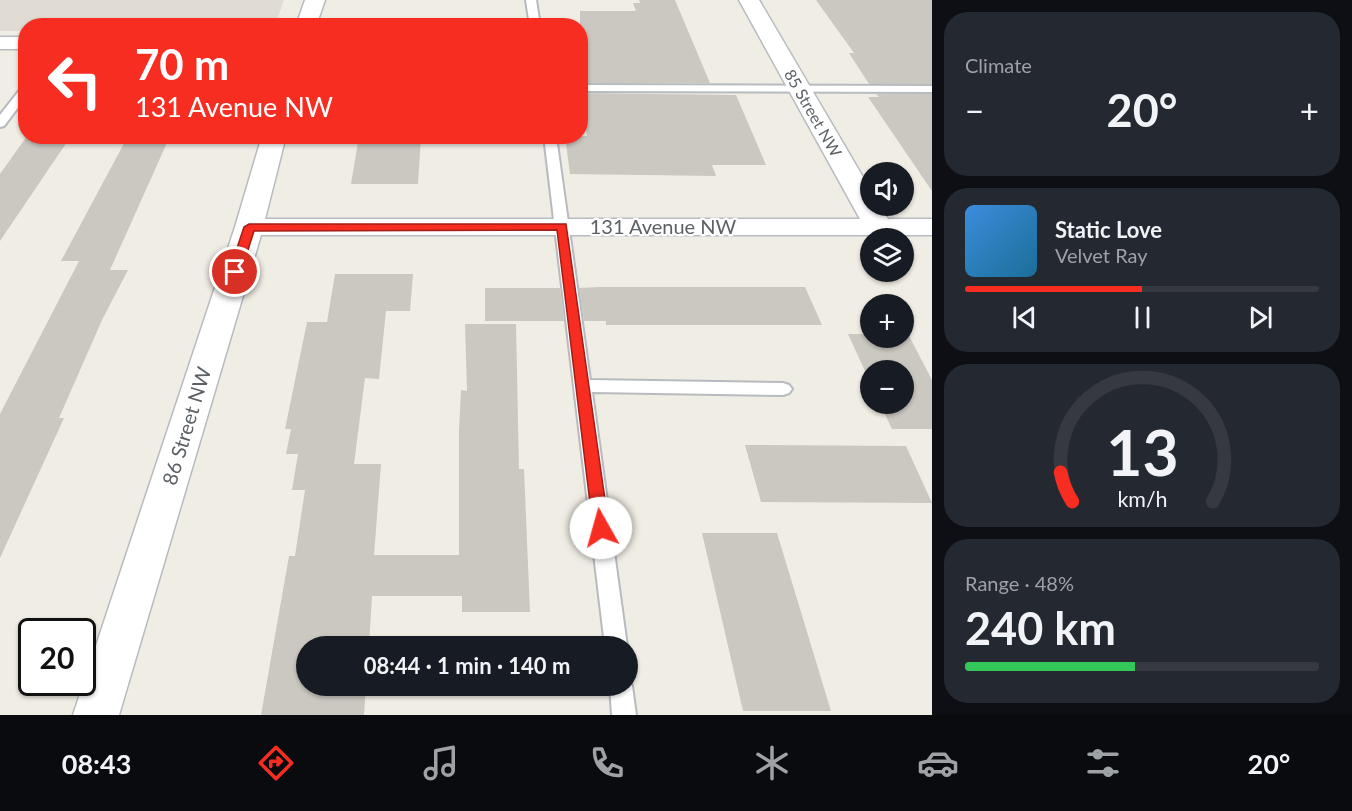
<!DOCTYPE html>
<html lang="en">
<head>
<meta charset="utf-8">
<style>
  body { margin:0; font-family:Lato,sans-serif; background:#242831; color:#f1f3f6; height:100vh; display:flex; flex-direction:column; font-size:22px; white-space:nowrap }
  * { box-sizing:border-box; margin:0 }
  p { font-size:20px; color:#9ea1a6 }
  .icon { flex:none; width:33px; height:33px; fill:none; stroke:currentColor; stroke-width:2; stroke-linecap:round; stroke-linejoin:round }
  .map { position:relative; flex:1; overflow:hidden }
  .details { display:flex; flex-direction:column; gap:12px; padding:12px; background:#0d0f14; width:420px }
  .details>* { flex:none }
  .banner { position:absolute; left:18px; top:18px; width:570px; height:126px; border-radius:24px; box-shadow:0 2px 4px #0004; background:#f82d22; color:#fff; overflow:hidden }
  .buttons { position:absolute; left:860px; top:162px; display:grid; gap:12px }
  .buttons a { display:grid; place-items:center; width:54px; height:54px; border-radius:50%; background:#171b24; box-shadow:0 2px 4px #0004; font-size:30px }
  .speed { position:absolute; left:18px; top:618px; display:flex; gap:12px; font-size:30px; font-weight:700; text-align:center }
  .speed>* { display:grid; place-content:center; width:78px; height:78px; border-radius:50%; background:#171b24; box-shadow:0 2px 4px #0004; line-height:1 }
  .speed .limit { border:3px solid #111; border-radius:9px; background:#fff; color:#111 }
  .pin { position:absolute; display:grid; place-items:center; width:51px; height:51px; color:#fff; margin:-26px; border:3px solid #fff; border-radius:50%; box-shadow:0 2px 6px #0007 }
  .me { position:absolute; width:66px; margin:-33px; rotate:353deg; stroke-linejoin:round; filter:drop-shadow(0 0 4px #0008) }
  .turn { display:flex; align-items:center; gap:21px; height:126px; padding:0 18px; font-size:27px }
  .turn .icon { width:78px; height:78px; stroke-width:2.5 }
  .turn b { display:block; font-size:42px; line-height:51px }
  .big { font-size:45px; font-weight:700; line-height:1.1 }
  .details .tile { flex:1; display:flex; flex-direction:column; justify-content:center; gap:9px; min-width:0; padding:0 21px; border-radius:24px; background:#242831 }
  .details .dial { align-items:center; gap:0 }
  .dial svg { height:156px; overflow:visible; fill:none; stroke:#363941; stroke-width:7; stroke-linecap:round; text-anchor:middle }
  .dial text { fill:#f1f3f6; stroke:none }
  .song { display:flex; align-items:center; gap:18px }
  .cover { width:72px; height:72px; border-radius:9px; background:linear-gradient(135deg,hsl(210 70% 55%),hsl(200 70% 35%)) }
  .played { height:6px; border-radius:3px; background:linear-gradient(90deg,#f82d22 50%,#363941 50%) }
  .keys { display:flex; justify-content:space-around; direction:ltr }
  .heat { display:flex; justify-content:space-between; align-items:center; font-size:33px; direction:ltr }
  .charge { height:9px; border-radius:4px; background:linear-gradient(90deg,#34c759 48%,#363941 0) }
  .trip { position:absolute; left:296px; top:636px; width:342px; height:60px; border-radius:30px; background:#171b24; box-shadow:0 2px 4px #0004; font-weight:700; line-height:60px; text-align:center }
  .tabs { display:flex; height:96px; justify-content:space-around; align-items:center; background:#090b0e; color:#9ea1a6 }
  .tabs .icon { width:42px; height:42px }
  .tabs .selected { color:#f82d22 }
  .tabs b { font-size:27px; color:#f1f3f6 }
  main { display:flex; flex:1; min-height:0 }
  .map>svg:first-child { display:block }
  .education { fill:#e0dcd3 }
  .building { fill:#cbc8c1 }
  .lines { fill:none; stroke-linecap:round; stroke-linejoin:round }
  .service-casing { stroke:#b7bbc0; stroke-width:4 }
  .minor-casing { stroke:#b7bbc0; stroke-width:3 }
  .service { fill:#fff; fill-rule:evenodd }
  .minor { fill:#fff; fill-rule:evenodd }
  .route { fill:#f82d22; stroke:#a11d16; stroke-width:1.5 }
  .labels { text-anchor:middle; stroke-width:4.5; stroke-linejoin:round; paint-order:stroke }
  .far-street-label { font-size:16px; fill:#5c6166; stroke:#fff }
  .street-label { font-size:20px; fill:#5c6166; stroke:#fff }
</style>
</head>
<body>
<main>
<div class="map">
<svg width="932" height="715" viewBox="0 0 932 715">
  <rect width="100%" height="100%" fill="#f0ede4"/>
  <polygon class="education" points="0,0 284,0 275,25 26,26 25,31 0,31"/>
  <g class="building">
    <polygon points="639,0 675,0 710,83 580,83 580,11 636,11 633,3 640,3"/>
    <polygon points="816,0 932,0 932,84 869,84 849,53 854,53"/>
    <polygon points="580,93 736,95 766,165 712,165 716,176 570,174 565,136 587,136"/>
    <polygon points="876,94 932,94 932,191 868,97 879,97"/>
    <polygon points="27,136 71,136 0,241 0,174"/>
    <polygon points="128,136 170,136 110,270 128,270 102,320 59,418 64,418 0,558 0,414 79,261 61,261"/>
    <polygon points="359,136 421,136 418,184 351,184"/>
    <polygon points="335,274 413,274 410,311 386,311 379,379 365,378 354,464 381,464 374,555 459,555 459,430 461,390 467,391 465,324 516,324 519,469 524,469 530,612 462,612 462,596 372,596 369,646 306,646 306,686 366,686 364,715 261,715 289,556 295,556 305,490 292,490 298,454 286,454 291,429 285,429 307,322 327,322"/>
    <polygon points="600,287 805,287 822,325 606,325 606,321 584,321 579,288"/>
    <polygon points="485,288 560,288 564,321 485,321"/>
    <polygon points="848,334 870,334 870,338 903,338 903,334 908,334 932,380 932,429 892,429 880,404 903,404 903,370 870,370 870,382"/>
    <polygon points="745,445 906,446 932,503 761,502"/>
    <polygon points="702,533 777,533 831,711 743,711"/>
  </g>
  <g class="lines">
    <g class="service-casing">
      <g id="service">
        <polygon points="526,0 536,0 540,26 530,26"/>
        <polygon points="580,85 932,86 932,92 580,91"/>
        <polygon points="26,86 26,97 4,126 0,127 0,115 22,87"/>
        <polygon points="544,136 556,136 590,380 783,383 789,385 792,389 789,393 783,395 592,392 627,646 605,646"/>
        <polygon points="627,677 632,686 636,715 612,715 610,686 627,686"/>
      </g>
    </g>
    <g class="minor-casing">
      <g id="minor">
        <polygon points="305,0 325,0 316,26 296,26"/>
        <polygon points="739,0 759,0 870,189 870,206 880,206 888,219 932,219 932,235 261,235 119,715 73,715 235,227 262,136 286,136 265,219 860,219"/>
        <rect x="0" y="37" width="26" height="12"/>
      </g>
    </g>
    <use href="#service" class="service"/>
    <use href="#minor" class="minor"/>
  </g>
  <polygon class="route" points="249,224 566,224 609,528 607,533 595,533 593,528 557,230 254,231 241,272 240,274 231,274 229,272 244,227"/>
  <g class="labels">
    <g class="far-street-label">
      <text transform="translate(813 113) rotate(60)" y="6">85 Street NW</text>
    </g>
    <g class="street-label">
      <text x="663" y="234">131 Avenue NW</text>
      <text transform="translate(187 426) rotate(-73)" y="7">86 Street NW</text>
    </g>
  </g>
</svg>
<div class="buttons">
<a><svg class="icon" aria-label="sound" viewBox="0 0 24 24"><path d="M4 9h4l5-4v14l-5-4H4zM17 9q2 3 0 6"/></svg></a>
<a><svg class="icon" aria-label="layers" viewBox="0 0 24 24"><path d="M12 4l9 5-9 5-9-5zM3 14l9 5 9-5"/></svg></a>
<a>+</a>
<a>−</a>
</div>
<div class="speed"><div class="limit">20</div></div>
<div class="pin" style="left:235px;top:272px;background:#d93025"><svg class="icon" aria-label="arrive" viewBox="0 0 24 24"><path d="M6 21V4h12l-3 4 3 4H6"/></svg></div>
<svg class="me" style="left:601px;top:528px" viewBox="-20 -20 40 40"><circle r="19" fill="#fff"/><path d="M0-13L10 11 0 6-10 11z" fill="#f82d22"/></svg>
<div class="trip">08:44 · 1 min · 140 m</div>
<div class="banner">
<div class="turn"><svg class="icon" aria-label="left" viewBox="0 0 24 24"><path d="M17 20v-9H6M10 6l-5 5 5 5"/></svg><div><b>70 m</b>131 Avenue NW</div></div>
</div>
</div>
<section class="details">
<div class="tile"><p>Climate</p>
<div class="heat"><a>−</a><b class="big">20°</b><a>+</a></div>
</div>
<div class="tile">
<div class="song"><i class="cover"></i><div><b>Static Love</b><p>Velvet Ray</p></div></div>
<div class="played"></div>
<div class="keys"><svg class="icon" aria-label="previous" viewBox="0 0 24 24"><path d="M18 5L8 12l10 7zM5 5v14"/></svg><svg class="icon" aria-label="pause" viewBox="0 0 24 24"><path d="M8 5v14M16 5v14"/></svg><svg class="icon" aria-label="next" viewBox="0 0 24 24"><path d="M6 5l10 7-10 7zM19 5v14"/></svg></div>
</div>
<div class="tile dial"><svg viewBox="0 0 100 80">
<path d="M14 69A42 42 0 1 1 86 69"/>
<path d="M14 69A42 42 0 0 1 8 54" stroke="#f82d22"/>
<text x="50" y="56" font-size="32" font-weight="700">13</text>
<text x="50" y="72" font-size="11">km/h</text>
</svg></div>
<div class="tile"><p>Range · 48%</p><b class="big">240 km</b><div class="charge"></div></div>
</section>
</main>
<nav class="tabs">
<b>08:43</b>
<svg class="icon selected" aria-label="directions" viewBox="0 0 24 24"><path d="M12 3l9 9-9 9-9-9zM9 14v-3h6M13 9l2 2-2 2"/></svg>
<svg class="icon" aria-label="music" viewBox="0 0 24 24"><path d="M9 18V5l10-2v13"/><circle cx="6" cy="18" r="3"/><circle cx="16" cy="16" r="3"/></svg>
<svg class="icon" aria-label="phone" viewBox="0 0 24 24"><path d="M5 4h4l2 5-3 2q2 4 5 5l2-3 5 2v4C11 20 4 13 5 4z"/></svg>
<svg class="icon" aria-label="climate" viewBox="0 0 24 24"><path d="M12 3v18M4 7l16 10M4 17L20 7"/></svg>
<svg class="icon" aria-label="car" viewBox="0 0 24 24"><path d="M5 17H2v-5l4-1 3-4h7l3 4 3 1v5h-3M9 17h6M6 11h13"/><circle cx="7" cy="17" r="2"/><circle cx="17" cy="17" r="2"/></svg>
<svg class="icon" aria-label="filters" viewBox="0 0 24 24"><path d="M4 7h16M4 17h16"/><circle cx="9" cy="7" r="2"/><circle cx="15" cy="17" r="2"/></svg>
<b>20°</b>
</nav>
</body>
</html>
